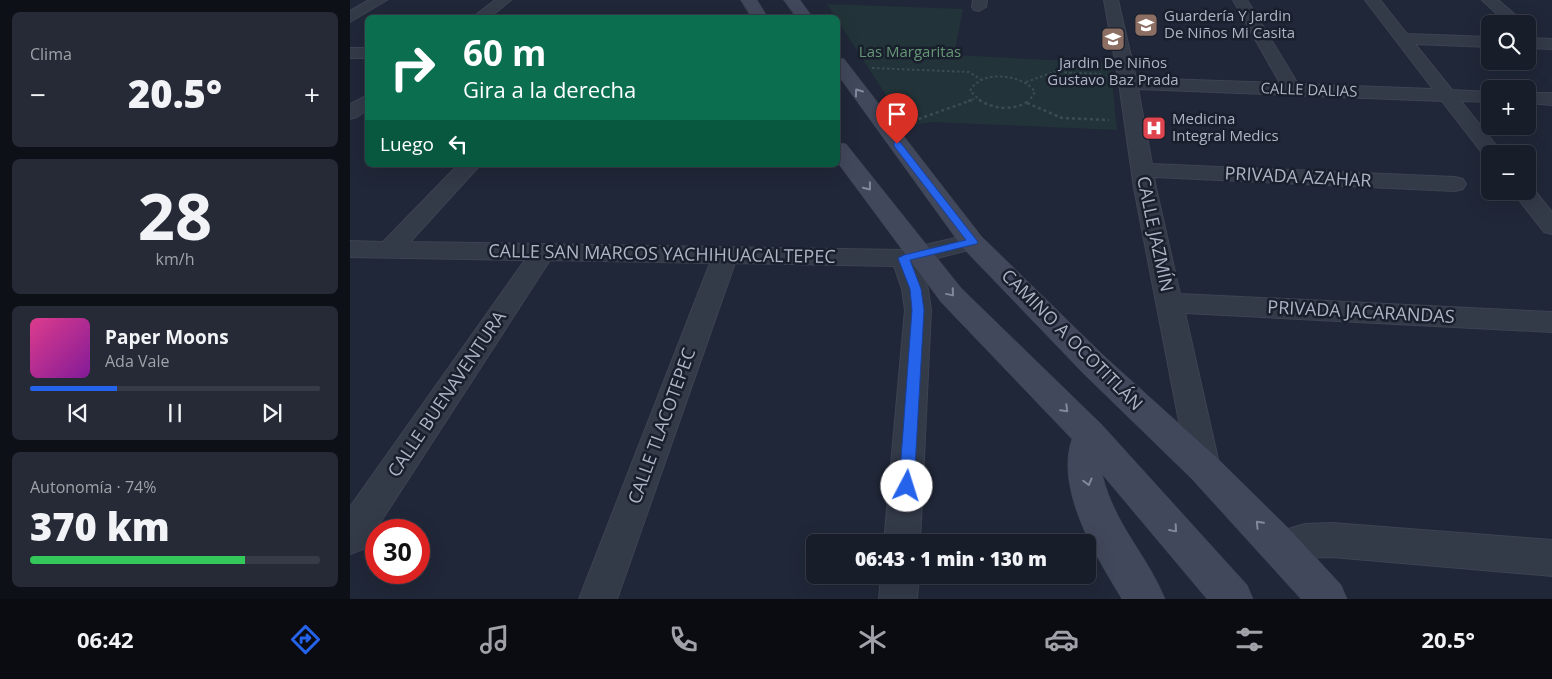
<!DOCTYPE html>
<html lang="es">
<head>
<meta charset="utf-8">
<style>
  body { margin:0; font-family:"Open Sans",sans-serif; background:#252a36; color:#f1f3f6; height:100vh; display:flex; flex-direction:column; font-size:19px; white-space:nowrap }
  * { box-sizing:border-box; margin:0 }
  p { font-size:16px; color:#9fa2a8 }
  .icon { flex:none; width:28px; height:28px; fill:none; stroke:currentColor; stroke-width:2; stroke-linecap:round; stroke-linejoin:round }
  .map { position:relative; flex:1; overflow:hidden }
  .side { display:flex; flex-direction:column; gap:12px; padding:12px; background:#0d1017; width:350px }
  .side>* { flex:none }
  .hud { position:absolute; left:15px; top:15px; width:475px; height:152px; border-radius:8px; box-shadow:0 5px 20px #0002,0 0 0 1px #363b47; background:#0b6e4f; color:#fff; overflow:hidden }
  .buttons { position:absolute; left:1131px; top:15px; display:grid; gap:10px }
  .buttons a { display:grid; place-items:center; width:55px; height:55px; border-radius:8px; background:#181d2a; box-shadow:0 5px 20px #0002,0 0 0 1px #363b47; font-size:25px }
  .speed { position:absolute; left:15px; top:519px; display:flex; gap:10px; font-size:25px; font-weight:700; text-align:center }
  .speed>* { display:grid; place-content:center; width:65px; height:65px; border-radius:50%; background:#181d2a; box-shadow:0 5px 20px #0002,0 0 0 1px #363b47; line-height:1 }
  .speed .limit { border:8px solid #d22; background:#fff; color:#111 }
  .pin { position:absolute; display:grid; place-items:center; width:42px; height:42px; color:#fff; margin:-51px -21px; border-radius:50% 50% 50% 0; rotate:-45deg; box-shadow:0 0 5px #0007 }
  .pin .icon { rotate:45deg }
  .me { position:absolute; width:55px; margin:-28px; rotate:5deg; stroke-linejoin:round; filter:drop-shadow(0 0 4px #0008) }
  .turn { display:flex; align-items:center; gap:18px; height:105px; padding:0 15px; font-size:22px }
  .turn .icon { width:65px; height:65px; stroke-width:2.5 }
  .turn b { display:block; font-size:35px; line-height:42px }
  .then { display:flex; align-items:center; height:48px; padding:0 15px; background:#0003; gap:10px; font-size:19px }
  .big { font-size:38px; font-weight:800; line-height:1.1 }
  .side .tile { flex:1; display:flex; flex-direction:column; justify-content:center; gap:8px; min-width:0; padding:0 18px; border-radius:8px; background:#252a36 }
  .side .dial { align-items:center; gap:0 }
  .dial b { font-size:65px; line-height:1 }
  .song { display:flex; align-items:center; gap:15px }
  .cover { width:60px; height:60px; border-radius:8px; background:linear-gradient(135deg,hsl(330 70% 55%),hsl(290 70% 35%)) }
  .played { height:5px; border-radius:2px; background:linear-gradient(90deg,#2563eb 30%,#363b47 30%) }
  .keys { display:flex; justify-content:space-around; direction:ltr }
  .heat { display:flex; justify-content:space-between; align-items:center; font-size:28px; direction:ltr }
  .charge { height:8px; border-radius:4px; background:linear-gradient(90deg,#34c759 74%,#363b47 0) }
  .trip { position:absolute; left:456px; top:534px; width:290px; height:50px; border-radius:8px; background:#181d2a; box-shadow:0 5px 20px #0002,0 0 0 1px #363b47; font-weight:800; line-height:50px; text-align:center }
  .dock { display:flex; height:80px; justify-content:space-around; align-items:center; background:#0a0c11; color:#9fa2a8 }
  .dock .icon { width:35px; height:35px }
  .dock .selected { color:#2563eb }
  .dock b { font-size:22px; color:#f1f3f6 }
  main { display:flex; flex:1; min-height:0 }
  .map>svg:first-child { display:block }
  .green { fill:#223439 }
  .lines { fill:none; stroke-linecap:round; stroke-linejoin:round }
  .street-casing { stroke:#3d4352; stroke-width:2 }
  .secondary-casing { stroke:#3d4352; stroke-width:1 }
  .path-far1 { stroke:#3a4d51; stroke-width:2; stroke-dasharray:2.5 2.5; stroke-linecap:butt }
  .path { stroke:#3a4d51; stroke-width:2.5; stroke-dasharray:3 3; stroke-linecap:butt }
  .street { fill:#333a48; fill-rule:evenodd }
  .secondary { fill:#41485b; fill-rule:evenodd }
  .oneway { stroke:#82899b }
  .route { fill:#2563eb; stroke:#184099 }
  .labels { text-anchor:middle; stroke-width:5; stroke-linejoin:round; paint-order:stroke }
  .far-poi-label { font-size:15px; fill:#adb4c5; stroke:#191f2d; text-anchor:start }
  .far-park-label { font-size:15px; fill:#659675; stroke:#191f2d }
  .far-street-label { font-size:15px; fill:#adb4c5; stroke:#191f2d }
  .street-label { font-size:18px; fill:#adb4c5; stroke:#191f2d }
</style>
</head>
<body>
<main>
<section class="side">
<div class="tile"><p>Clima</p>
<div class="heat"><a>−</a><b class="big">20.5°</b><a>+</a></div>
</div>
<div class="tile dial"><b>28</b><p>km/h</p></div>
<div class="tile">
<div class="song"><i class="cover"></i><div><b>Paper Moons</b><p>Ada Vale</p></div></div>
<div class="played"></div>
<div class="keys"><svg class="icon" aria-label="previous" viewBox="0 0 24 24"><path d="M18 5L8 12l10 7zM5 5v14"/></svg><svg class="icon" aria-label="pause" viewBox="0 0 24 24"><path d="M8 5v14M16 5v14"/></svg><svg class="icon" aria-label="next" viewBox="0 0 24 24"><path d="M6 5l10 7-10 7zM19 5v14"/></svg></div>
</div>
<div class="tile"><p>Autonomía · 74%</p><b class="big">370 km</b><div class="charge"></div></div>
</section>
<div class="map">
<svg width="1202" height="599" viewBox="0 0 1202 599">
  <rect width="100%" height="100%" fill="#202738"/>
  <polygon class="green" points="477,4 613,9 604,55 760,63 767,130 583,122 556,126"/>
  <g class="lines">
    <g class="street-casing">
      <g id="street">
        <polygon points="19,0 37,0 0,22 0,11"/>
        <polygon points="145,0 161,0 139,18 122,18"/>
        <polygon points="623,0 637,0 636,7 629,11 624,10 622,7"/>
        <polygon points="754,0 768,0 786,78 930,83 883,0 897,0 948,84 1083,89 1015,0 1030,0 1057,34 1140,37 1140,47 1065,44 1102,90 1140,92 1140,102 1111,101 1153,154 1140,154 1140,159 1136,158 1092,101 788,89 802,164 1105,177 1113,179 1116,184 1113,189 1105,191 804,177 806,188 830,294 1202,312 1202,332 835,313 870,468 866,478 854,483 842,478 838,468 784,188 769,83"/>
        <polygon points="1132,0 1148,0 1176,24 1158,24"/>
        <polygon points="1178,38 1202,39 1202,49 1178,48"/>
        <rect x="0" y="48" width="18" height="10"/>
        <polygon points="1178,93 1202,93 1202,105 1178,103"/>
        <polygon points="18,95 18,109 7,117 0,119 0,104"/>
        <polygon points="108,165 130,165 60,242 554,250 622,234 630,237 634,242 630,247 568,263 578,289 581,310 570,542 534,542 555,310 552,289 544,266 385,263 267,599 229,599 360,263 200,260 13,549 0,554 0,507 175,260 0,257 0,241 33,242"/>
        <polygon points="1178,186 1181,186 1202,212 1202,234 1194,232 1162,191 1178,191"/>
        <polygon points="982,523 1202,540 1202,576 982,557 955,558 931,564 918,559 913,547 918,535 955,524"/>
        <polygon points="531,575 569,575 567,599 529,599"/>
      </g>
    </g>
    <g class="secondary-casing">
      <g id="secondary">
        <polygon points="391,0 407,0 418,18 402,18"/>
        <polygon points="434,0 450,0 463,18 447,18"/>
        <polygon points="488,58 494,59 631,236 755,357 866,457 944,534 991,585 997,599 951,599 842,479 733,373 613,248 488,75"/>
        <path d="M488,143L496,144L611,288L752,425L897,585L903,599H857L752,474C765,526 796,553 815,599H772C746,556 705,490 722,439L591,302L488,163Z"/>
      </g>
    </g>
    <g class="path-far1">
      <polyline points="522,68 619,72 632,80"/>
      <polyline points="676,82 704,72 751,74"/>
      <polyline points="618,101 624,99"/>
      <path d="M631,101L620,91C631,69 673,74 685,92L679,101"/>
    </g>
    <g class="path">
      <path d="M629,100C645,110 665,111 680,100"/>
      <polyline points="677,103 712,118 759,120"/>
      <polyline points="563,121 622,100"/>
    </g>
    <use href="#street" class="street"/>
    <use href="#secondary" class="secondary"/>
  </g>
  <defs><path id="oneway-chevron" d="M-2-3.5L2.5 0L-2 3.5" fill="none" stroke-width="1.6" stroke-linecap="round" stroke-linejoin="round" transform="scale(1.25)"/></defs>
  <g class="oneway">
    <use href="#oneway-chevron" transform="translate(508 92) rotate(-126)"/>
    <use href="#oneway-chevron" transform="translate(518 187) rotate(52)"/>
    <use href="#oneway-chevron" transform="translate(601 293) rotate(50)"/>
    <use href="#oneway-chevron" transform="translate(715 409) rotate(45)"/>
    <use href="#oneway-chevron" transform="translate(738 482) rotate(75)"/>
    <use href="#oneway-chevron" transform="translate(909 524) rotate(-134)"/>
    <use href="#oneway-chevron" transform="translate(824 529) rotate(49)"/>
  </g>
  <polygon class="route" points="544,142 550,142 628,242 626,244 560,260 571,289 574,310 564,486 562,490 557,492 552,490 549,486 562,310 560,289 548,258 554,255 616,240 544,146"/>
  <defs>
    <g id="school-square" transform="scale(1.25)"><rect x="-9" y="-9" width="18" height="18" rx="4" fill="#8d6e63" stroke="#191f2d"/><path d="M0-5L7-2L0 1L-7-2ZM-4 1L0 2.5L4 1V4Q0 6-4 4Z" fill="#fff"/></g>
    <g id="hospital-square" transform="scale(1.25)"><rect x="-9" y="-9" width="18" height="18" rx="4" fill="#e0444e" stroke="#191f2d"/><path d="M-5-5h3v3.5h4V-5h3V5h-3V1.5h-4V5h-3Z" fill="#fff"/></g>
  </defs>
  <g fill-rule="evenodd">
    <use href="#school-square" x="796" y="25"/>
    <use href="#school-square" x="763" y="39"/>
    <use href="#hospital-square" x="804" y="128"/>
  </g>
  <g class="labels">
    <g class="far-poi-label">
      <text x="814" y="21">Guardería Y Jardin<tspan x="814" dy="17">De Niños Mi Casita</tspan></text>
      <text x="763" y="68" text-anchor="middle">Jardin De Niños<tspan x="763" dy="17">Gustavo Baz Prada</tspan></text>
      <text x="822" y="124">Medicina<tspan x="822" dy="17">Integral Medics</tspan></text>
    </g>
    <g class="far-park-label">
      <text x="560" y="57">Las Margaritas</text>
    </g>
    <g class="far-street-label">
      <text transform="translate(959 90) rotate(2)" y="5">CALLE DALIAS</text>
    </g>
    <g class="street-label">
      <text transform="translate(948 177) rotate(3)" y="6">PRIVADA AZAHAR</text>
      <text transform="translate(805 234) rotate(78)" y="6">CALLE JAZMÍN</text>
      <text transform="translate(312 254) rotate(1)" y="6">CALLE SAN MARCOS YACHIHUACALTEPEC</text>
      <text transform="translate(1011 312) rotate(3)" y="6">PRIVADA JACARANDAS</text>
      <text transform="translate(722 340) rotate(45)" y="6">CAMINO A OCOTITLÁN</text>
      <text transform="translate(97 394) rotate(-56)" y="6">CALLE BUENAVENTURA</text>
      <text transform="translate(312 426) rotate(-70)" y="6">CALLE TLACOTEPEC</text>
    </g>
  </g>
</svg>
<div class="buttons">
<a><svg class="icon" aria-label="search" viewBox="0 0 24 24"><circle cx="10" cy="10" r="6"/><path d="M15 15l6 6"/></svg></a>
<a>+</a>
<a>−</a>
</div>
<div class="speed"><div class="limit">30</div></div>
<div class="pin" style="left:547px;top:144px;background:#d93025"><svg class="icon" aria-label="arrive" viewBox="0 0 24 24"><path d="M6 21V4h12l-3 4 3 4H6"/></svg></div>
<svg class="me" style="left:557px;top:486px" viewBox="-20 -20 40 40"><circle r="19" fill="#fff"/><path d="M0-13L10 11 0 6-10 11z" fill="#2563eb"/></svg>
<div class="trip">06:43 · 1 min · 130 m</div>
<div class="hud">
<div class="turn"><svg class="icon" aria-label="right" viewBox="0 0 24 24"><path d="M7 20v-9h11M14 6l5 5-5 5"/></svg><div><b>60 m</b>Gira a la derecha</div></div>
<div class="then">Luego<svg class="icon" aria-label="left" viewBox="0 0 24 24"><path d="M17 20v-9H6M10 6l-5 5 5 5"/></svg></div>
</div>
</div>
</main>
<nav class="dock">
<b>06:42</b>
<svg class="icon selected" aria-label="directions" viewBox="0 0 24 24"><path d="M12 3l9 9-9 9-9-9zM9 14v-3h6M13 9l2 2-2 2"/></svg>
<svg class="icon" aria-label="music" viewBox="0 0 24 24"><path d="M9 18V5l10-2v13"/><circle cx="6" cy="18" r="3"/><circle cx="16" cy="16" r="3"/></svg>
<svg class="icon" aria-label="phone" viewBox="0 0 24 24"><path d="M5 4h4l2 5-3 2q2 4 5 5l2-3 5 2v4C11 20 4 13 5 4z"/></svg>
<svg class="icon" aria-label="climate" viewBox="0 0 24 24"><path d="M12 3v18M4 7l16 10M4 17L20 7"/></svg>
<svg class="icon" aria-label="car" viewBox="0 0 24 24"><path d="M5 17H2v-5l4-1 3-4h7l3 4 3 1v5h-3M9 17h6M6 11h13"/><circle cx="7" cy="17" r="2"/><circle cx="17" cy="17" r="2"/></svg>
<svg class="icon" aria-label="filters" viewBox="0 0 24 24"><path d="M4 7h16M4 17h16"/><circle cx="9" cy="7" r="2"/><circle cx="15" cy="17" r="2"/></svg>
<b>20.5°</b>
</nav>
</body>
</html>
